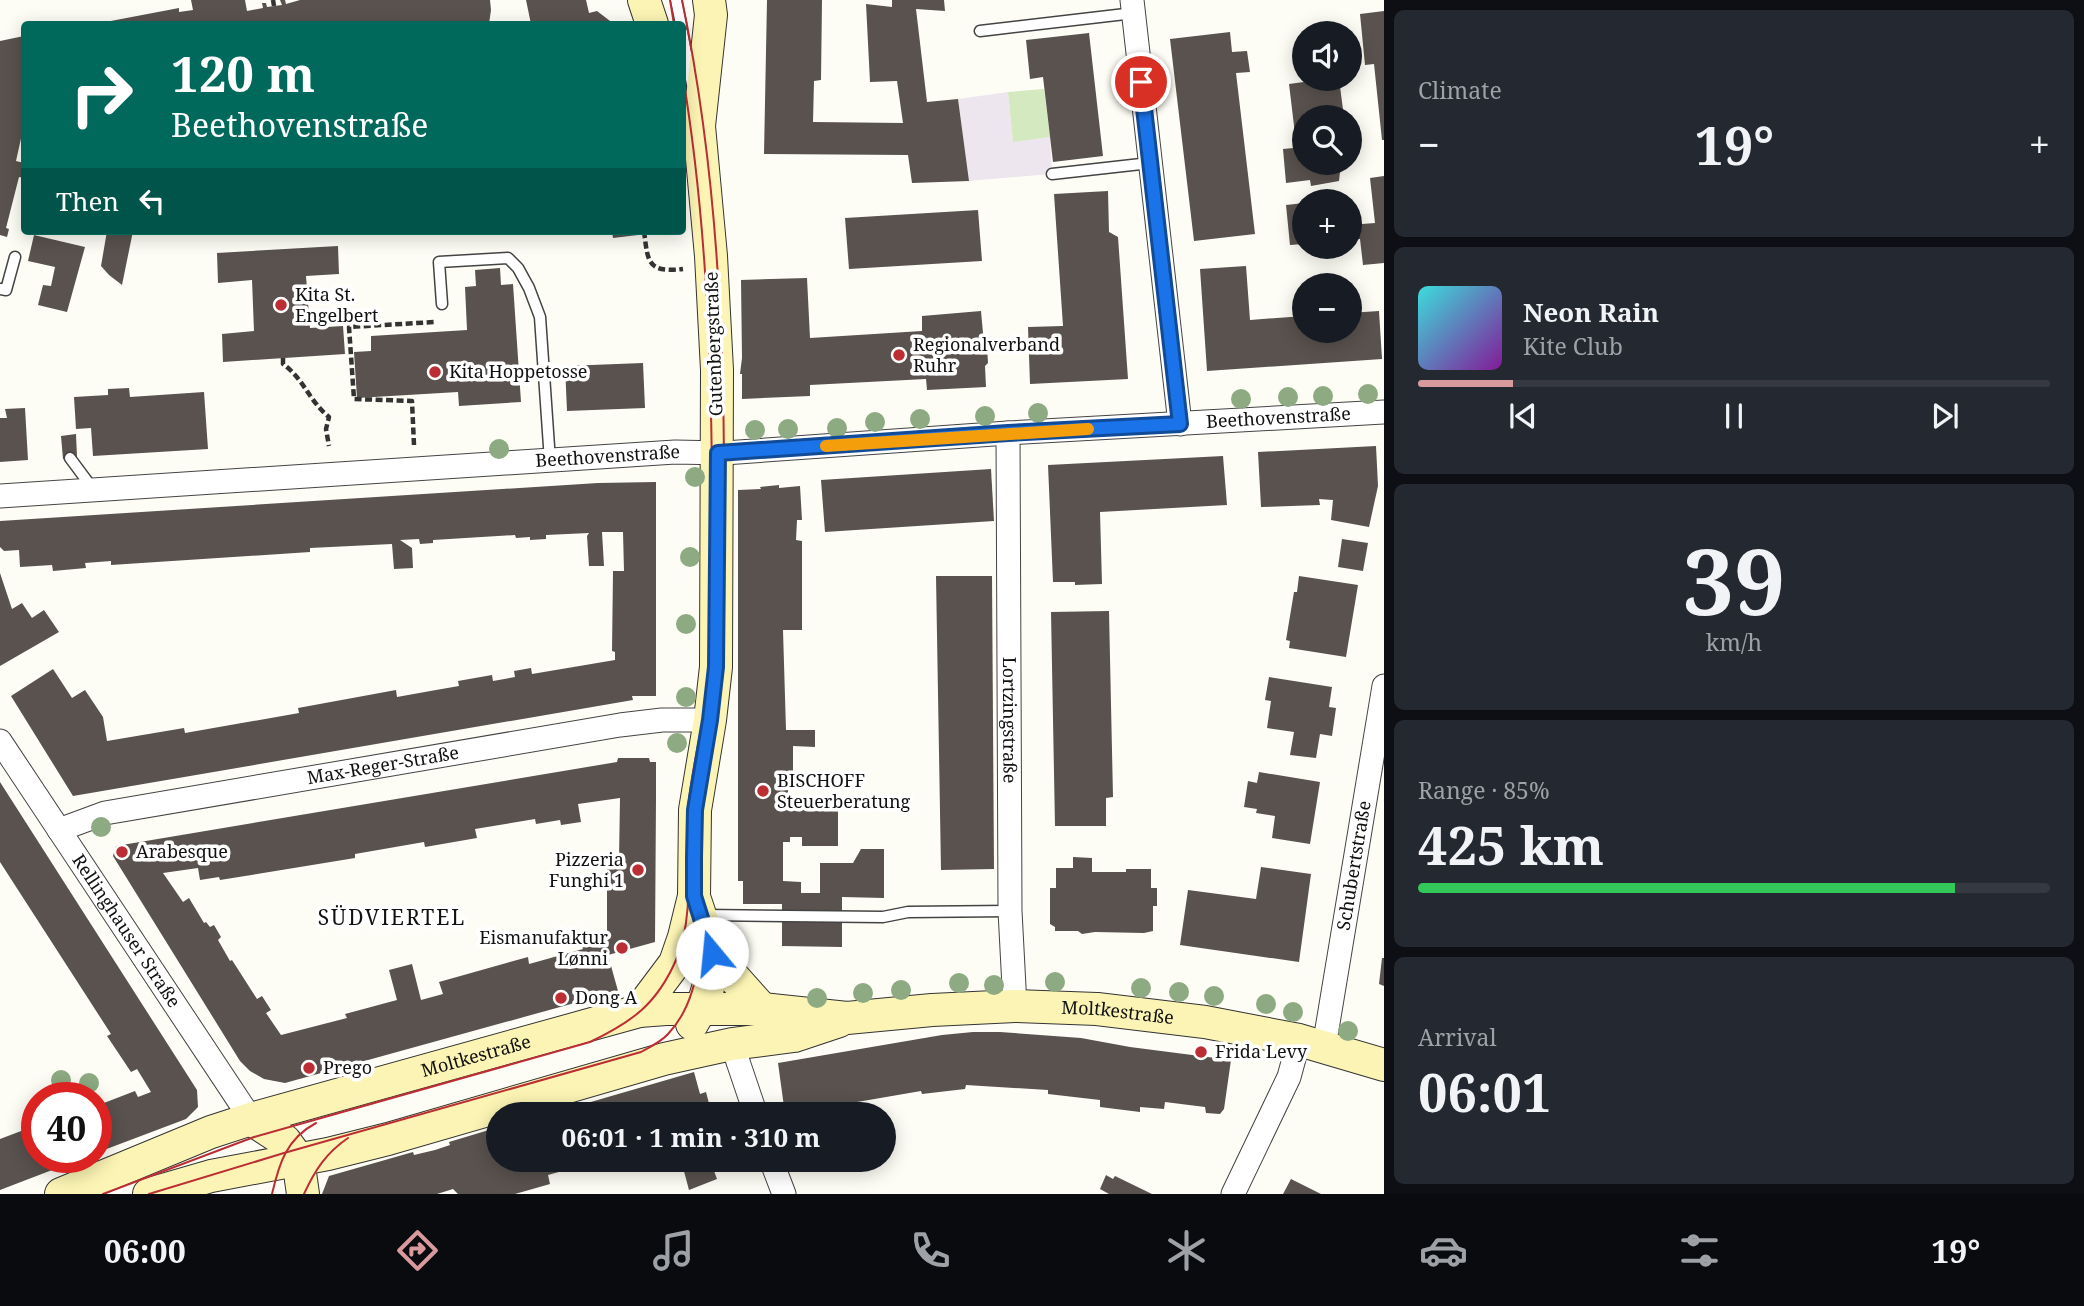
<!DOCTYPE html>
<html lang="en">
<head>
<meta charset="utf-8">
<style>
  body { margin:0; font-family:"Noto Serif",serif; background:#242831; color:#f1f3f6; height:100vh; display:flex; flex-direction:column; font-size:26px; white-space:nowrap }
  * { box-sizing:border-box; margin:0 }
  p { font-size:23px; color:#9ea1a6 }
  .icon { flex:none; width:38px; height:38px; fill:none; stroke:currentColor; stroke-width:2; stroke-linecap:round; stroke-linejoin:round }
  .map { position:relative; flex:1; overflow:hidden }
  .details { display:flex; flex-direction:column; gap:10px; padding:10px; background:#0d0f14; width:700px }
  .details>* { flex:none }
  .top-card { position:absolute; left:21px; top:21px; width:665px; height:214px; border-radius:7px; box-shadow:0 4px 18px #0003; background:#00695c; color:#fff; overflow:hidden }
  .buttons { position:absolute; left:1292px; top:21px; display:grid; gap:14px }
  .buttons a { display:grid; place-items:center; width:70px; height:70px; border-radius:50%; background:#171b24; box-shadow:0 4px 18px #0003; font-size:35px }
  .speed { position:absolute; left:21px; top:1082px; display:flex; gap:14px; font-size:35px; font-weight:700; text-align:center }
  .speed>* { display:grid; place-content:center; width:91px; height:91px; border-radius:50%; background:#171b24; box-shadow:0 4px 18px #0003; line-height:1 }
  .speed .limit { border:10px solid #d22; background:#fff; color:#111 }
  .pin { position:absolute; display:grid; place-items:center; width:60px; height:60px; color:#fff; margin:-30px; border:4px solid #fff; border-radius:50%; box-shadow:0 2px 7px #0007 }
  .me { position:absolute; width:77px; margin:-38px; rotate:343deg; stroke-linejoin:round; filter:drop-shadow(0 0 5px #0008) }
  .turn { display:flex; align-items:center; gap:24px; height:147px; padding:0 35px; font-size:32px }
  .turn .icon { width:91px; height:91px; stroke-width:2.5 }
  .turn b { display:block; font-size:49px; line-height:60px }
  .then { display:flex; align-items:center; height:66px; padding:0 35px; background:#0003; gap:14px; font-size:26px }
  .big { font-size:52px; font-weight:700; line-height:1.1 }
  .details .tile { flex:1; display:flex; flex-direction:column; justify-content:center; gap:10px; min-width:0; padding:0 24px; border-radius:10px; background:#242831 }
  .details .dial { align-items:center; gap:0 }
  .dial b { font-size:91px; line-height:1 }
  .song { display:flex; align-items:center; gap:21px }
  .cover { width:84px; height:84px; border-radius:10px; background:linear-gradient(135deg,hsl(180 70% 55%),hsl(290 70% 35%)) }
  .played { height:7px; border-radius:4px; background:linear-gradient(90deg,#d99a9e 15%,#363941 15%) }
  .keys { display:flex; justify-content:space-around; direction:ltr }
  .heat { display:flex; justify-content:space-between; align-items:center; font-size:38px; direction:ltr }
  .charge { height:10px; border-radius:5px; background:linear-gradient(90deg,#34c759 85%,#363941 0) }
  .trip { position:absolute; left:486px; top:1102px; width:410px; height:70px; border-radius:35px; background:#171b24; box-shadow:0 4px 18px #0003; font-weight:700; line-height:70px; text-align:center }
  .tab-bar { display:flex; height:112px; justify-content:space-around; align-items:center; background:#090b0e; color:#9ea1a6 }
  .tab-bar .icon { width:49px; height:49px }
  .tab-bar .active { color:#d99a9e }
  .tab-bar b { font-size:32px; color:#f1f3f6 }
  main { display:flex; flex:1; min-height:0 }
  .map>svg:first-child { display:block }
  .industrial { fill:#eee6ef }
  .green { fill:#d4e9bf }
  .building { fill:#59524e; fill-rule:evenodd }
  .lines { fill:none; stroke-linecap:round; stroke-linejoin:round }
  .lane-casing { stroke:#444; stroke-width:13 }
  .street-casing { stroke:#444; stroke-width:25 }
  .secondary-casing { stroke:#333; stroke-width:34 }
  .path { stroke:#333; stroke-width:4.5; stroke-dasharray:7 3.5; stroke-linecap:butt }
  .lane { stroke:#fff; stroke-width:10 }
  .street { stroke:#fff; stroke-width:23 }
  .secondary { stroke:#fbf4b4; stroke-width:32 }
  .tram { stroke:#bc2e33; stroke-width:2 }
  .tree { fill:#8daa82 }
  .route-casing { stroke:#114b97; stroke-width:18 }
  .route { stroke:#1a73e8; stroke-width:12 }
  .slow { stroke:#f59e0b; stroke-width:12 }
  .poi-dot { fill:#bc2e33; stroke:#fff; stroke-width:2.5 }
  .labels { text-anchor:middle; stroke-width:7; stroke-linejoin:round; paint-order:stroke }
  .poi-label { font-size:18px; fill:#111; stroke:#fff; text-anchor:start }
  .street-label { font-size:18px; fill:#111; stroke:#fff }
  .quarter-label { font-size:21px; letter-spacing:2px; fill:#111; stroke:#fff }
</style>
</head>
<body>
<main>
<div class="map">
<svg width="1384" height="1194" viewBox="0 0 1384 1194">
  <rect width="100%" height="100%" fill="#fefdf5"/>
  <polygon class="industrial" points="1008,92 1013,141 1050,137 1052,174 969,181 958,99"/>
  <polygon class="green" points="1044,89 1050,137 1013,142 1008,92"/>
  <g class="building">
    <polygon points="191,0 245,0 247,11 263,8 262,3 266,3 267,7 282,5 280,0 285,0 286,4 300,0 490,0 491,10 489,24 95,24 179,8 179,12 193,10"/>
    <polygon points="526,0 586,0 589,13 597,11 614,24 531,24"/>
    <polygon points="767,0 822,0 821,80 814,81 813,122 903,123 897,81 870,82 866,4 892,7 892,0 944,0 945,11 916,9 927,102 958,99 969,181 912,183 908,155 764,154"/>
    <polygon points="1384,11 1384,140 1382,140 1374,64 1365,65 1360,14"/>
    <polygon points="1230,32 1232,52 1247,51 1250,72 1236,73 1255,234 1194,241 1170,39"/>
    <polygon points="1089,33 1103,156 1053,162 1043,77 1030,79 1026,40"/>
    <polygon points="24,36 24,125 16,161 24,163 24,178 19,177 6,228 9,229 7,237 0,235 0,41"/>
    <polygon points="1311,79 1339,79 1344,117 1304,117 1304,133 1295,134 1289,84 1311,81"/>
    <polygon points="1304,147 1304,163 1341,163 1339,181 1311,186 1310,180 1286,183 1283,149"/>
    <polygon points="1384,176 1384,263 1363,265 1360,239 1349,240 1349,225 1375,223 1370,178"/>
    <polygon points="1108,191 1109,232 1118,237 1128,379 1030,384 1028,327 1063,326 1054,194"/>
    <polygon points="1304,203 1304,244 1290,245 1286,205"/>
    <polygon points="978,210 982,261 849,269 845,218"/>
    <polygon points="107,231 133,231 122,285 109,275 101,266"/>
    <polygon points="612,231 638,231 638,235 613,238"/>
    <polygon points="34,235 85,247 67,312 38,305 43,285 51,286 55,267 28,261"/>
    <polygon points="338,246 339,274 306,276 310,328 343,326 345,354 223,362 222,334 254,331 252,280 218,283 217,253"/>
    <polygon points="1246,266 1250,320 1304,316 1304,331 1349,331 1349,313 1379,311 1382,359 1207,371 1200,269"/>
    <polygon points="500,268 501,285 513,284 521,402 459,406 458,392 357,398 354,352 371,351 371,336 467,330 465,287 476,286 475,270"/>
    <polygon points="807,278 810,338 922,331 922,316 981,311 984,344 987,347 988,363 985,366 986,387 927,390 926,379 810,385 810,396 742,399 742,374 740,374 742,358 741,280"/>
    <polygon points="643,363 645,408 567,411 565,366"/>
    <polygon points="129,388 130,397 204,392 208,449 93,456 91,428 76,429 74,397 108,395 108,389"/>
    <polygon points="25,408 28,460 0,462 0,418 7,418 5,409"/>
    <polygon points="76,434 77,457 63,459 61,436"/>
    <polygon points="1376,446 1378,486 1369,527 1331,520 1333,500 1319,499 1320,505 1261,507 1258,452"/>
    <polygon points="1223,456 1227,505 1100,512 1102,584 1075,585 1075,582 1053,582 1048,465"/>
    <polygon points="991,469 994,521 825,532 821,480"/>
    <polygon points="656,482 656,696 632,696 633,700 73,796 11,696 53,669 72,698 85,690 103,717 107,741 184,728 185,733 299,713 298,708 396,690 397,697 436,690 459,686 458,681 492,675 493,681 515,677 514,671 531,668 532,674 615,660 615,652 612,651 613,571 624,571 623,532 602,532 604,566 589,566 587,536 589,533 546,535 546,539 530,540 530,537 516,538 515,535 433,540 433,543 420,544 419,539 400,540 412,548 413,568 394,569 392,544 310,548 310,552 111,565 111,561 85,563 86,568 53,571 52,565 20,567 19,550 4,551 0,547 0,521 598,483"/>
    <polygon points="779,485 779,488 800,486 802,520 797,520 796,540 802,541 802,630 783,630 786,730 815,730 815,747 793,746 793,778 788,778 788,808 809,808 809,804 838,804 838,846 802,846 802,837 790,837 790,842 783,842 783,881 801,882 801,893 820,893 820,863 853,863 861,849 884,849 884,898 842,897 842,947 782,946 782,904 743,904 743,881 738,881 738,490 761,489 760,487"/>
    <polygon points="1342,539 1368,543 1363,571 1338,567"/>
    <polygon points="0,573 12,609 22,603 32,618 44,610 59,632 0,666"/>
    <polygon points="936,576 992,576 994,869 941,870"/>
    <polygon points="1299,576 1358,585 1346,657 1289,648 1290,641 1286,640 1294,592 1297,592"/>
    <polygon points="1109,611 1113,797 1106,798 1106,826 1055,826 1051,612"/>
    <polygon points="1269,677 1332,687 1329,707 1336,708 1332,736 1320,734 1316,758 1290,755 1294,732 1267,728 1271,701 1265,700"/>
    <path d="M618,758H649L650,762H656V798L655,942L608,955L618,991L285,1083L264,1079L250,1071L240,1061L113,856L116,846L617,762ZM620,798L619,859H607V932L580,940L583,949L529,964L528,957L439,982L443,994L421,1000L412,964L389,970L397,1000L345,1014L347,1018L281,1035L266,1013L271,1010L262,996L257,999L232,960L230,961L218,940L221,937L214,925L210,927L206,922L204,923L189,898L183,902L163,873L198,868L200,880L219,877L220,880L355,858V854L424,842L425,847L477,838L475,829L535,819L536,824L560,820L561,825L581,822L578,804Z"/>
    <polygon points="1259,772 1320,782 1310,844 1272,838 1275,816 1256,813 1257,809 1244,807 1248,781 1257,783"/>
    <polygon points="0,782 197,1090 198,1107 186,1119 96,1153 96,1106 135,1091 138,1097 151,1092 137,1069 131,1072 107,1036 111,1034 0,862"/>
    <polygon points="1073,857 1092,858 1092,872 1126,872 1126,869 1151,869 1151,888 1157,888 1157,906 1153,906 1153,931 1144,933 1095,932 1082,934 1078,931 1055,931 1055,927 1050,924 1050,888 1056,888 1056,868 1073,868"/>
    <polygon points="1261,867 1311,874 1299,962 1180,945 1188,890 1256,899"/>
    <polygon points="1382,958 1384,958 1384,986 1379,984"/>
    <polygon points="973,1032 1000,1032 1081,1038 1130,1047 1231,1060 1224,1109 1220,1114 1206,1113 1205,1107 1165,1102 1164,1109 1140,1107 1140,1112 1100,1107 1100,1100 1048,1094 1048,1090 966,1085 965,1089 922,1094 921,1091 828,1107 831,1115 798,1115 797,1111 785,1114 778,1063 942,1035"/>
    <polygon points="694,1072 700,1094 706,1092 712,1115 546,1115"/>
    <polygon points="37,1125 37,1157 86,1157 0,1190 0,1139"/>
    <polygon points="499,1127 499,1160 606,1160 607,1166 586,1172 584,1165 548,1175 550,1184 515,1194 458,1194 453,1189 437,1194 322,1194 329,1176 413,1152 414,1155 435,1150 450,1145 449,1142"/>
    <polygon points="681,1160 710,1160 717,1179 689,1190"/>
    <polygon points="1106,1175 1113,1179 1115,1176 1152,1194 1109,1194 1100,1189"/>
    <polygon points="1291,1179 1321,1194 1283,1194"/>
  </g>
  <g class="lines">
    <g class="lane-casing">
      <g id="lane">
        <polyline points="676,0 681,24"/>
        <polyline points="980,31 1134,13"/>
        <polyline points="682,32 692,84"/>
        <polyline points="1052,174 1150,163"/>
        <polyline points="0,289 6,290 15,257"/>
        <polyline points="442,304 439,262 508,258 518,268 529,288 540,317 550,461"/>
        <polyline points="70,458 93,489"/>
        <polyline points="703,915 883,917 908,912 1010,911"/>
      </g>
    </g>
    <g class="street-casing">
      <g id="street">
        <polyline points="1132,0 1180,424"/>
        <path id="s1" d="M1008,433L1010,911L1015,1006"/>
        <path id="s2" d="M0,496L675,452L724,453L1008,433L1384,412"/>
        <path id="s3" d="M0,741L251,1119"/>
        <path id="s4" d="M59,830L105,813L620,725L662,720H710"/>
        <polyline points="732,1044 756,1115"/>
        <path id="s5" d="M1324,1047L1384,686"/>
        <polyline points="771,1160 784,1194"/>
        <polyline points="1233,1194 1289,1077 1299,1040"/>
      </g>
    </g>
    <g class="secondary-casing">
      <g id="secondary">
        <polyline points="644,0 652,24"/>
        <polyline points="712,953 762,1009"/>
        <polyline points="639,1011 675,963 684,937 694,896 695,810 710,720 716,667 717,370 711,256 699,126 711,15 709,0"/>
        <path d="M692,1024C722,976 711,947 694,897"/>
        <polyline points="251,1119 285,1141 298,1159 303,1194"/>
        <path id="s6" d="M61,1194L211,1132L251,1119L639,1011L666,1009H762L847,1018L932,1010L1015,1006L1097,1009L1205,1022L1299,1040L1384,1065"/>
        <polyline points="149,1194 211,1176 328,1154 388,1139 664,1059 732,1044 794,1036 839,1021"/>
      </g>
    </g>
    <g class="path">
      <polyline points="273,0 274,6"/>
      <path d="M644,231C648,262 647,273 683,269"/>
      <path d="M283,358V364C304,379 309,401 329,417L326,429L329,446"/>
      <polyline points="414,445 412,401 354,399 349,327 435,322"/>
    </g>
    <use href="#lane" class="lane"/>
    <use href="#street" class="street"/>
    <use href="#secondary" class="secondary"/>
    <g class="tram">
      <polyline points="670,0 674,24"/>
      <path d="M103,1194L254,1137L590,1042C632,1022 657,1004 676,960C696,913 685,859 688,809C692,761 707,715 710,667C714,606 712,544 712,482C711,344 705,207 682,71"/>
      <path d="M149,1194L284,1153L641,1052C650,1047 661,1042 668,1034C718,982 696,876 701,809C704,762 719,717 722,670C726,618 723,564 724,512C725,341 717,168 682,0"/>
      <path d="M272,1194C279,1164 286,1139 316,1123"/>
      <path d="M304,1194C315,1170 326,1153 348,1138"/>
    </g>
  </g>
  <g class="tree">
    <circle cx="1368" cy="394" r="10"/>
    <circle cx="1323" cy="396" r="10"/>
    <circle cx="1288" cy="397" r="10"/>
    <circle cx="1241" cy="399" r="10"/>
    <circle cx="1038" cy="413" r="10"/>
    <circle cx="985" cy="416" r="10"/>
    <circle cx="920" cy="419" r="10"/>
    <circle cx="875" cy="422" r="10"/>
    <circle cx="837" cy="428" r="10"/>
    <circle cx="788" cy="429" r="10"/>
    <circle cx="755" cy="430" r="10"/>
    <circle cx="499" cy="449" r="10"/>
    <circle cx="695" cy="477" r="10"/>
    <circle cx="690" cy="557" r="10"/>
    <circle cx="686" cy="624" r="10"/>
    <circle cx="686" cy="697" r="10"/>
    <circle cx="677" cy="743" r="10"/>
    <circle cx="101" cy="827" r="10"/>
    <circle cx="1055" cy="982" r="10"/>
    <circle cx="959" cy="983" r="10"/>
    <circle cx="994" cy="985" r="10"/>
    <circle cx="1141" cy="988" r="10"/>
    <circle cx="901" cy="990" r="10"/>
    <circle cx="1179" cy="992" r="10"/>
    <circle cx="863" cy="993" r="10"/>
    <circle cx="1214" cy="996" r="10"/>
    <circle cx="817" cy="998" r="10"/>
    <circle cx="1266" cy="1004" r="10"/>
    <circle cx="1293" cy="1012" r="10"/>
    <circle cx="1348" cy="1031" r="10"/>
    <circle cx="61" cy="1080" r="10"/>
    <circle cx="89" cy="1083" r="10"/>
  </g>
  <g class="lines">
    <g class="route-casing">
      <polyline id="route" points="712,953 694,896 694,857 695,810 710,720 716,667 718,453 1008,433 1180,424 1141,82"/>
    </g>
    <use href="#route" class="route"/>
    <polyline class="slow" points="826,446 1088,429"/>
  </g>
  <g class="poi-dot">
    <circle cx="281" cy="305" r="7"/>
    <circle cx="899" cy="355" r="7"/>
    <circle cx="435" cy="372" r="7"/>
    <circle cx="763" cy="791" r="7"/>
    <circle cx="122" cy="852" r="7"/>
    <circle cx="638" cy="870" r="7"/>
    <circle cx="622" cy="948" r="7"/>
    <circle cx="561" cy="998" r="7"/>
    <circle cx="1201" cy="1052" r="7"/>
    <circle cx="309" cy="1068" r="7"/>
  </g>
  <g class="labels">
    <g class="poi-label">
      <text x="295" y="301">Kita St.<tspan x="295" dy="21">Engelbert</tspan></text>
      <text x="913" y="351">Regionalverband<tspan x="913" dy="21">Ruhr</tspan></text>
      <text x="449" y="378">Kita Hoppetosse</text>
      <text x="777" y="787">BISCHOFF<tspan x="777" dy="21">Steuerberatung</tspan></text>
      <text x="136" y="858">Arabesque</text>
      <text x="624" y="866" text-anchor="end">Pizzeria<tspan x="624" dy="21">Funghi 1</tspan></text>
      <text x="608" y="944" text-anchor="end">Eismanufaktur<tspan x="608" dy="21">Lønni</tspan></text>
      <text x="575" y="1004">Dong A</text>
      <text x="1215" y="1058">Frida Levy</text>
      <text x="323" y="1074">Prego</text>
    </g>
    <g class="street-label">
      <text transform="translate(714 344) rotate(-92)" y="6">Gutenbergstraße</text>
      <text dy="6" stroke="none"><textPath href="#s2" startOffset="1281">Beethovenstraße</textPath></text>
      <text dy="6" stroke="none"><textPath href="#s2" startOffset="609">Beethovenstraße</textPath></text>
      <text dy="6" stroke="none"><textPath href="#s1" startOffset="287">Lortzingstraße</textPath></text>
      <text dy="6" stroke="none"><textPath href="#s4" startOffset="331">Max-Reger-Straße</textPath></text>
      <text dy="6" stroke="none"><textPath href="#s5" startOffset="184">Schubertstraße</textPath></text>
      <text dy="6" stroke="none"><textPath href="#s3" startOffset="228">Rellinghauser Straße</textPath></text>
      <text dy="6" stroke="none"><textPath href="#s6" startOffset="1087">Moltkestraße</textPath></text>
      <text dy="6" stroke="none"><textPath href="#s6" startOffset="438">Moltkestraße</textPath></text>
    </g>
    <g class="quarter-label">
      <text x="392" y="925">SÜDVIERTEL</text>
    </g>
  </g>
</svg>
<div class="buttons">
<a><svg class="icon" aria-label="sound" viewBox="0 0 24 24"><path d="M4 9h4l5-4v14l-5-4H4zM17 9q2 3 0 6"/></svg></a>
<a><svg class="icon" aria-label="search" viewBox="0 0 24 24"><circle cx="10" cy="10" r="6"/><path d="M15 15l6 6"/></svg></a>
<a>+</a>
<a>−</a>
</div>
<div class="speed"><div class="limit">40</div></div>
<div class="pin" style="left:1141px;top:82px;background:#d93025"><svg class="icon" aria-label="arrive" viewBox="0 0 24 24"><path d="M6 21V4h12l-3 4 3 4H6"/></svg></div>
<svg class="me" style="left:712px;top:953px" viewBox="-20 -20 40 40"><circle r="19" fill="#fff"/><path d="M0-13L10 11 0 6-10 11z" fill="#1a73e8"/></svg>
<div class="trip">06:01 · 1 min · 310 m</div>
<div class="top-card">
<div class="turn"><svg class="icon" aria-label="right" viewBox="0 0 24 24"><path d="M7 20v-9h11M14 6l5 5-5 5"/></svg><div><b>120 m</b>Beethovenstraße</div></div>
<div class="then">Then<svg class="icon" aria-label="left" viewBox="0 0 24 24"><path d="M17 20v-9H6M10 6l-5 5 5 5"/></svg></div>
</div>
</div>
<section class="details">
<div class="tile"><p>Climate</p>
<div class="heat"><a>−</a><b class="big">19°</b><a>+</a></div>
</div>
<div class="tile">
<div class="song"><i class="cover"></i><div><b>Neon Rain</b><p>Kite Club</p></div></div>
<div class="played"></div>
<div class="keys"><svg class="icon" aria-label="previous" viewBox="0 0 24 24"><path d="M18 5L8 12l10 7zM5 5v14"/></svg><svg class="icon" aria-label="pause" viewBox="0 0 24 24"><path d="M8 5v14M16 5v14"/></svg><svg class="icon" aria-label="next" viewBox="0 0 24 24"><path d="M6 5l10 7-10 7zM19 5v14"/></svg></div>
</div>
<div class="tile dial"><b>39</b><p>km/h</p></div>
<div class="tile"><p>Range · 85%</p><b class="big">425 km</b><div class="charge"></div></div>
<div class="tile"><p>Arrival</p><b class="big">06:01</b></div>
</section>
</main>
<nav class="tab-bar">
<b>06:00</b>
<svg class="icon active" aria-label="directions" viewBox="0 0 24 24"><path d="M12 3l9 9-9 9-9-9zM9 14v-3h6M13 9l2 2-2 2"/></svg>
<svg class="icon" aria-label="music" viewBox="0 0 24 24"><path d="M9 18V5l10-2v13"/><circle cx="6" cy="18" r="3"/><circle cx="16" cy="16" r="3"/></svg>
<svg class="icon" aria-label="phone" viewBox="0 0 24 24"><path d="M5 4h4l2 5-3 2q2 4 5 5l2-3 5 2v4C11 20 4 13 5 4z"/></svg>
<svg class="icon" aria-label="climate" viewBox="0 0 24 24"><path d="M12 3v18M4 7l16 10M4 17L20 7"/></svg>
<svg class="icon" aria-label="car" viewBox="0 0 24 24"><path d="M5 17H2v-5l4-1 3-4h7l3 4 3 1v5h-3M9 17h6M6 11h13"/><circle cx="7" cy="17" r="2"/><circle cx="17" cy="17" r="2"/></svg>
<svg class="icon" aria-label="filters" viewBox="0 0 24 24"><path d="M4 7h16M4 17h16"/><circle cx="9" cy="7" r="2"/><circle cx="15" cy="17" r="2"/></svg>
<b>19°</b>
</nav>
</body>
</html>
